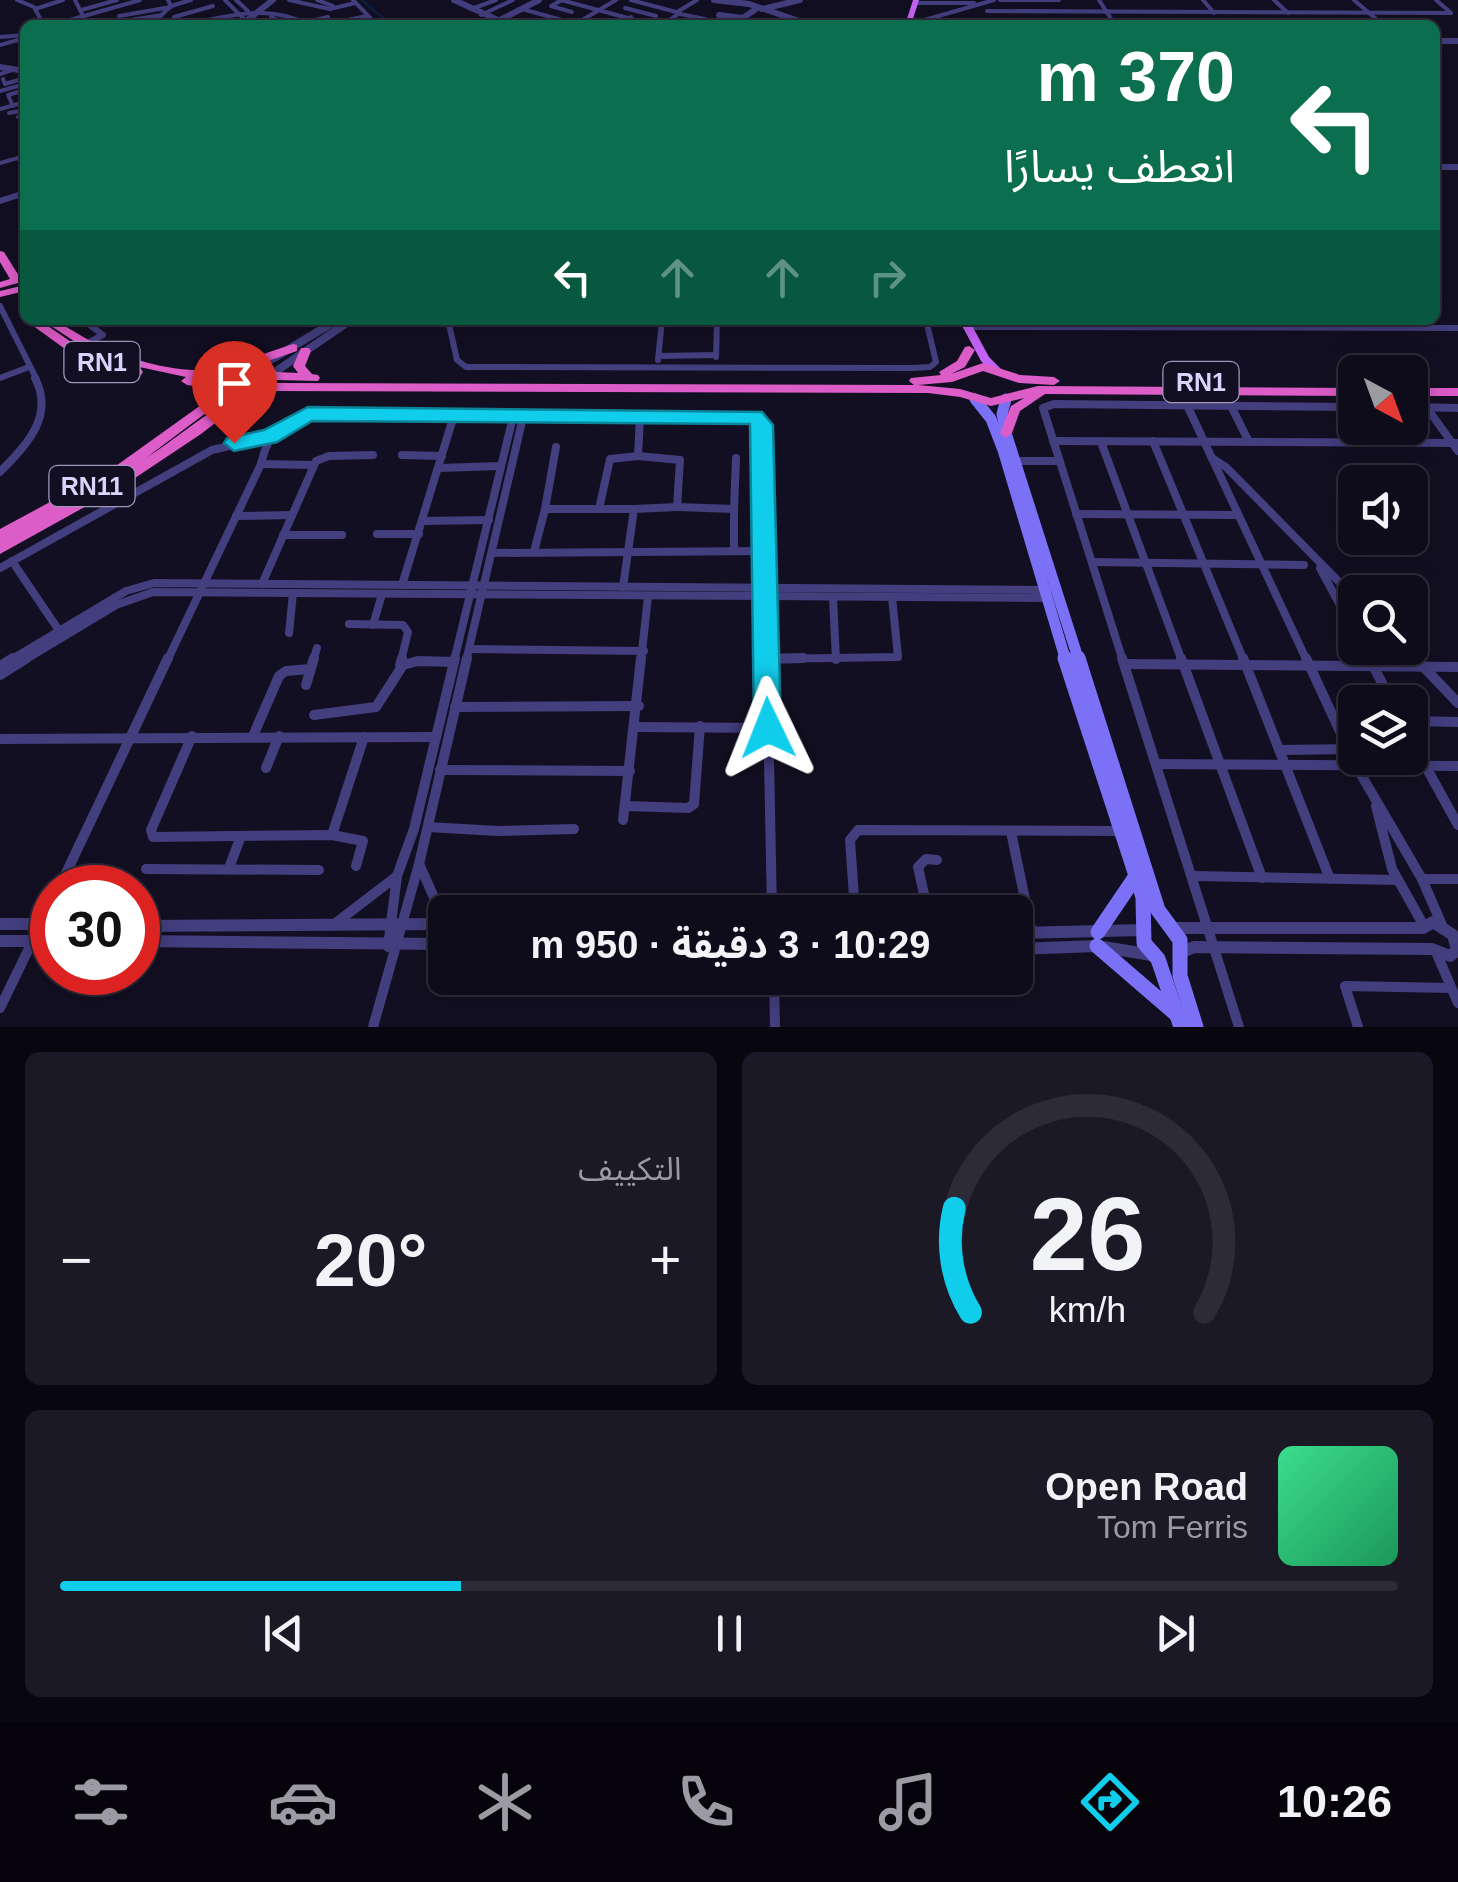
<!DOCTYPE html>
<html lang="ar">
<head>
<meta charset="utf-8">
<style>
  body { margin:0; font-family:Arial,"Noto Sans Arabic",sans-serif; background:#1c1927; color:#f1f3f6; direction:rtl; height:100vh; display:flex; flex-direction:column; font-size:38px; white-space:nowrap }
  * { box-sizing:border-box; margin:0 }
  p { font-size:32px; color:#9b9ba2 }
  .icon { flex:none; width:55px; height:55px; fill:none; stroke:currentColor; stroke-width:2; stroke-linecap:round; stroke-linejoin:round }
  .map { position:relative; height:1027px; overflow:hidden; direction:ltr }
  .side { display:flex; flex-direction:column; gap:25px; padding:25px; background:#08060e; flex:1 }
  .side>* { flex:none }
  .guide { position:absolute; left:20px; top:20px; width:1420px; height:305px; border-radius:15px; box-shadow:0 5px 25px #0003,0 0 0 2px #2e2b39; direction:rtl; background:#0b6e4f; color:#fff; overflow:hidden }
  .needle { width:65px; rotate:139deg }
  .fabs { position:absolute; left:1338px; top:355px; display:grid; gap:20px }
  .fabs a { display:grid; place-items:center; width:90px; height:90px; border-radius:15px; background:#0e0b1a; box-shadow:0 5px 25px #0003,0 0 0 2px #2e2b39; font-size:50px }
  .speed { position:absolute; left:30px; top:865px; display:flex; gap:20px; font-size:50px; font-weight:700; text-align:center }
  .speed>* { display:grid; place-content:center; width:130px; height:130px; border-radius:50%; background:#0e0b1a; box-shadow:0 5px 25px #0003,0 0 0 2px #2e2b39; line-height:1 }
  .speed .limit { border:15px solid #d22; background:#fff; color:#111 }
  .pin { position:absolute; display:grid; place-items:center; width:85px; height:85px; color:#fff; margin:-102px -42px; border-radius:50% 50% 50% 0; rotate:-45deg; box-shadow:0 0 10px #0007 }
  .pin .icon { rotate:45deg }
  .me { position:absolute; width:110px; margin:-55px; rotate:358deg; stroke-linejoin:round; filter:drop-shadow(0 0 8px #0008) }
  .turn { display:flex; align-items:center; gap:35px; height:210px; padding:0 40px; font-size:45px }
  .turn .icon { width:130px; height:130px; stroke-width:2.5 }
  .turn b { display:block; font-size:70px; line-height:85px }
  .lanes { display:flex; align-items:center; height:95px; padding:0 40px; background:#0003; justify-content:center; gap:50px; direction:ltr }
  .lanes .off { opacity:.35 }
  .big { font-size:75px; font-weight:700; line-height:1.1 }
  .side .tile { flex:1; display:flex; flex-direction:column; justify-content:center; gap:15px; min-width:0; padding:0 35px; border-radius:15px; background:#1c1927 }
  .side .dial { align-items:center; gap:0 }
  .dial svg { height:260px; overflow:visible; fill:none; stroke:#2e2b39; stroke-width:7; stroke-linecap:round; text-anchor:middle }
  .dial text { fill:#f1f3f6; stroke:none }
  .song { display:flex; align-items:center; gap:30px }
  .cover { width:120px; height:120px; border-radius:15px; background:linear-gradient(135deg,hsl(150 70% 55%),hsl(150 70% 35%)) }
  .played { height:10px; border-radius:5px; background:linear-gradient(90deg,#10cdec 30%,#2e2b39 30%) }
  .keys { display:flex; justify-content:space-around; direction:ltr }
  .heat { display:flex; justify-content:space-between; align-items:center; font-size:55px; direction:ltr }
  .side .tiles { flex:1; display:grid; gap:25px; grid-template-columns:1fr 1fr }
  .tile:last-child { grid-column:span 2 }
  .trip { position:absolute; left:428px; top:895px; width:605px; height:100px; border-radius:15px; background:#0e0b1a; box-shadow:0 5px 25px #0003,0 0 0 2px #2e2b39; font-weight:700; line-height:100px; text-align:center; direction:rtl }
  .tab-bar { display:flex; height:160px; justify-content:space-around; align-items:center; background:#06040a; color:#9b9ba2 }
  .tab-bar .icon { width:70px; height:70px }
  .tab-bar .selected { color:#10cdec }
  .tab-bar b { font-size:45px; color:#f1f3f6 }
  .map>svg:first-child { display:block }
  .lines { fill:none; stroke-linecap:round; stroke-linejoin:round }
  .stream { stroke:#0d1d3e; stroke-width:2.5 }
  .minor-far3 { stroke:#433e7e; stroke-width:4 }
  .minor-far2 { stroke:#433e7e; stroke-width:6 }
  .minor-far1 { stroke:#433e7e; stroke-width:8 }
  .minor { stroke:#433e7e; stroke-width:10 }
  .tertiary-far2 { stroke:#433e7e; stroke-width:6 }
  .tertiary-far1 { stroke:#433e7e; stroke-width:8 }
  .tertiary { stroke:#433e7e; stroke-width:12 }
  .secondary-far1 { stroke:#7a71f6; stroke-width:11 }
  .secondary { stroke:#7a71f6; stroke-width:15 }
  .primary { fill:#c462f5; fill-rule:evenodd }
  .trunk { fill:#dc5cc8; fill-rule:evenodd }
  .route { fill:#10cdec; stroke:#0a8599; stroke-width:2.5 }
  .labels { text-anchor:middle; stroke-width:10; stroke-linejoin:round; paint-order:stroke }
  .shield { fill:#130f22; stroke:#9e99bb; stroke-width:2.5 }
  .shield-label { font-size:25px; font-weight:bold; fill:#dad4fc }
</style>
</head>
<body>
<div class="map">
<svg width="1458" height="1027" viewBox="0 0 1458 1027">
  <rect width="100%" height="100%" fill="#130f22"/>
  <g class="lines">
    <polyline class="stream" points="362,0 391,25"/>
    <g class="minor-far3">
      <polyline points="17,0 34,7 42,22 62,22"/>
      <polyline points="75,0 83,16 81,25"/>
      <polyline points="225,0 247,22"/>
      <polyline points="236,0 248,11"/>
      <polyline points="289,0 330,9 355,3"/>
      <polyline points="317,0 333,6"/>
      <polyline points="353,0 377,25"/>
      <polyline points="561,0 654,25"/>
      <polyline points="562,0 551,6 572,12"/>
      <polyline points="631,0 680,13 662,25"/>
      <polyline points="1000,0 1059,0"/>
      <polyline points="1099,0 1115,25"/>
      <polyline points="1203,0 1214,13"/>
      <polyline points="1274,0 1288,13"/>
      <polyline points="1354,0 1383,25"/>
      <polyline points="1436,0 1451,13"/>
      <polyline points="915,3 974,3"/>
      <polyline points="171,6 191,0"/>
      <polyline points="625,8 656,16"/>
      <polyline points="35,9 63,0"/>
      <polyline points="471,9 496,0"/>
      <polyline points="522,9 580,25"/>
      <polyline points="81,10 117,0"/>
      <polyline points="987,11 1451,13"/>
      <polyline points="677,12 697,0"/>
      <polyline points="680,14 705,19"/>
      <polyline points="481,15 513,0"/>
      <polyline points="119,16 171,7"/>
      <polyline points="271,17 289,25"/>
      <polyline points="251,19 264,25"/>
      <polyline points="670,20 689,25"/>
      <polyline points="921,21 994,0"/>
      <polyline points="63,22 140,0"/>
      <polyline points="118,22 162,15"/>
      <polyline points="577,23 616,0"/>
      <polyline points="909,24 1073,24"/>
      <polyline points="139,25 155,23"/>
      <polyline points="151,25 171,6 168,0"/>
      <polyline points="172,25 174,17 213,6"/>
      <path d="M186,25C227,16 270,3 309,25"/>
      <polyline points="293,25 328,17"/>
      <polyline points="323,25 367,16"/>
      <polyline points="516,25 527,20 545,25"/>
      <polyline points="596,25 602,21"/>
      <polyline points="617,25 631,17"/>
      <polyline points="0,37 25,35"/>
      <polyline points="0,45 25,38"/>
      <polyline points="19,70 25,59"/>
      <polyline points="0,74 15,69"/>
      <polyline points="3,79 5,84 25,78"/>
      <polyline points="0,91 25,84"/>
      <polyline points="13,106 8,95 25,90"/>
      <polyline points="0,109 25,102"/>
      <polyline points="9,113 25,110"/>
      <polyline points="18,117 25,116"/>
      <polyline points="0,163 25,156"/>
    </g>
    <g class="minor-far2">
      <polyline points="1435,167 1458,167"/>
      <polyline points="0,201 25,193"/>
      <polyline points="0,306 37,380"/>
      <polyline points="83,320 103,335 85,344"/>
      <polyline points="448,320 457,360 466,367 913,368 930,367 936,362 926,320"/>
      <polyline points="662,324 717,324"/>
      <polyline points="967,327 1458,328"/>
      <polyline points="659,356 716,355"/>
      <polyline points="716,357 717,321"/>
      <polyline points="658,360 662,320"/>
      <polyline points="0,378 29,367"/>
    </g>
    <g class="minor-far1">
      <polyline points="1187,405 1307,661"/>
      <polyline points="1231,406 1249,442"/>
      <polyline points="1410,407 1458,408"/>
      <polyline points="1427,408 1458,451"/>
      <polyline points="1053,441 1458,443"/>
      <polyline points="1153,441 1244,661"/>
      <polyline points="1101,442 1182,661"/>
      <polyline points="402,455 442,456"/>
      <polyline points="1212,458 1226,467 1355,598"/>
      <polyline points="1014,461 1059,461"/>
      <polyline points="261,464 313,465"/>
      <polyline points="439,468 501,466"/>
      <path d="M0,472C26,445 55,417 35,378"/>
      <polyline points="677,507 734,509 734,550"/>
      <polyline points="545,509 556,447"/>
      <polyline points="634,509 677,507 680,460 638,456"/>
      <polyline points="734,509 736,458"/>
      <polyline points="1076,514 1237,515"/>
      <polyline points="236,516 292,515"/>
      <polyline points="423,521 489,520"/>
      <polyline points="377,534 419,534"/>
      <polyline points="283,535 342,535"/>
      <polyline points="534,552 545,509 599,509"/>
      <polyline points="492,553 764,551"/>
      <polyline points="12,561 60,632"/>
      <polyline points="1092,562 1304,565"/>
      <polyline points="0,568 212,450 269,437"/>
      <polyline points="1320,568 1355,633"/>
      <polyline points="262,584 316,461 329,456 373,455"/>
      <polyline points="402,585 454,415"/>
      <polyline points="623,587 634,509 599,509 610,459 638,456 640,416"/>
      <polyline points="833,597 836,660"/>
      <polyline points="349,624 403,625 408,632 401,661"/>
      <polyline points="373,625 382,594"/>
      <polyline points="289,633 293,593"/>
      <polyline points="1363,648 1370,661"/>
      <polyline points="1405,648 1417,661"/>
      <polyline points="469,649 644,651"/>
      <polyline points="766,659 898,657 892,597"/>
      <polyline points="9,661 126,591 154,583 1047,590"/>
      <polyline points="23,661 116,605 153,592 1048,598"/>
      <path d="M167,661L261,464C269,429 284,418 320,413L755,417L762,425L767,661"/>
      <polyline points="313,661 317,648"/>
      <polyline points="418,661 433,661"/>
      <polyline points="454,661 514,413"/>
      <polyline points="466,661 524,413"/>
      <polyline points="641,661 648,596"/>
      <polyline points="1123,661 1043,408 1054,404 1355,407"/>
    </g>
    <g class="minor">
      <polyline points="767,658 772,912"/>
      <polyline points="1122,658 1239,1027"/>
      <polyline points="1181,658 1262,878"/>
      <polyline points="1243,658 1330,879"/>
      <polyline points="1306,658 1356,766 1422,879 1442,925"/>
      <polyline points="1369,658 1392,702"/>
      <polyline points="1415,658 1458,703"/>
      <polyline points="766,659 803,658"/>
      <polyline points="1125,664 1458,667"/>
      <polyline points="400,665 402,658"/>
      <polyline points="0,666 13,658"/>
      <polyline points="0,675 27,658"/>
      <polyline points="306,685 314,658"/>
      <polyline points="455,707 639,706"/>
      <polyline points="314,715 376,707 403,665 418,661 454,662"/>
      <polyline points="1410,721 1458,722"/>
      <polyline points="636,727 768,728"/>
      <polyline points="192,736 151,830 153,837 332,835 363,841 356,866"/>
      <polyline points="253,736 279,676 286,671 310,669"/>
      <polyline points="1410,738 1458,825"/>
      <polyline points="0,739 435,737"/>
      <polyline points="1281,750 1355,749"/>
      <polyline points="1156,764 1458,766"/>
      <polyline points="266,768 279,736"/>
      <polyline points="440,770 630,771"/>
      <polyline points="626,806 688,808 694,804 700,726"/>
      <polyline points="1376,806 1392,869 1424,926"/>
      <polyline points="623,820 641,658"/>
      <polyline points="428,827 498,831 574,829"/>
      <polyline points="1011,832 1032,933"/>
      <polyline points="332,835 364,737"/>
      <polyline points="420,866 436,902 448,912"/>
      <polyline points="229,868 241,836"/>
      <polyline points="146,869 319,870"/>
      <polyline points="1194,876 1398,880"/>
      <polyline points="1422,879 1458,879"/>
      <polyline points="59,888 168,658"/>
      <polyline points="855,912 850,840 858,830 1120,831"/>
      <polyline points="928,912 918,867 926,859 937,860"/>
      <polyline points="337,922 397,876"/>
      <polyline points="388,947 397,876 414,829 455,658"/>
      <polyline points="1436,952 1458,1003"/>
      <polyline points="774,978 775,1027"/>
      <polyline points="0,1008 52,901"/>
      <polyline points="373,1027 419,864 467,658"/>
      <polyline points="1358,1027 1345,986 1451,988"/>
    </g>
    <g class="tertiary-far2">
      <polyline points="454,0 509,25"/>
      <polyline points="714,0 749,4 811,25"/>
      <polyline points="762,9 800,0"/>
      <polyline points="719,15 743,18 756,9"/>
      <polyline points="498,21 539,0"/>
      <polyline points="241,25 273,0"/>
      <polyline points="1435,41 1458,41"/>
      <polyline points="0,67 25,71"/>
    </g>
    <g class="tertiary-far1">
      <polyline points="259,367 337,320"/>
      <polyline points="272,374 351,320"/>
    </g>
    <g class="tertiary">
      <polyline points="0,924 52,924"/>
      <polyline points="138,926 445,924"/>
      <polyline points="1171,928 1423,928 1433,922 1453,935 1457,950"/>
      <polyline points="1015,933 1144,930"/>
      <polyline points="0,941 52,941"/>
      <polyline points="138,941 445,944"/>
      <polyline points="1015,949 1097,946 1152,955"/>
      <polyline points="1180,953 1194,947 1432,949 1450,956 1458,950"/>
    </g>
    <g class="secondary-far1">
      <polyline points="975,399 991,419 1003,450 1066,661"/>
      <polyline points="1006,399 1002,414 1006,433 1079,661"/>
    </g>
    <g class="secondary">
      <polyline points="1065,658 1143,897 1144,943 1158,959 1181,1027"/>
      <polyline points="1078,658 1158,910 1180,940 1180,976 1196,1027"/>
      <polyline points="1098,932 1136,876"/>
      <polyline points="1097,946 1177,1015"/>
    </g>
    <g class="primary">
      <polygon points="913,0 919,0 911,25 905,25"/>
      <polygon points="959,320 969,320 989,357 1002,370 1001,373 993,373 981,361"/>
    </g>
    <g class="trunk">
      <polygon points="0,251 4,252 19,276 25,275 25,281 0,288 0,282 10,279 0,262"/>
      <polygon points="25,285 25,291 0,297 0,291"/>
      <path d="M25,320H39L80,348L110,359L80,345L42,320C61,320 74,333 91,341C137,364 192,378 242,366L243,361L293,344L297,345V351L259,364L269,365L277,372L298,373L293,366L301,348H309L311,351L305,366L312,374L318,375L320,378L318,381L277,380V383L914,385L909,381L911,378L941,375L939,372L957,361L965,347L969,346L975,350L965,367L951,374L983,363L1020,375L1054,377L1060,381L1054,385L1019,383L983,371L952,382L918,385L960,389L991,398L1038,386L1355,388V396L1045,394L1020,411L1012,433L1006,438L1000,433L1011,406L1024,398L991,406L960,397L928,393L268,391L246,399L201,434L126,484L0,554V529L113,468L222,390L187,385L181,381L186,377L130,365L141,369L143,372L141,375L137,376L72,354ZM258,372L266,375L265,383C222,398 185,433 146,458L235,391L232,384L195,378L218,379Z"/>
      <rect x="1410" y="388" width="48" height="8"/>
    </g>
  </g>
  <polygon class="route" points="308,407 762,412 773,425 781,728 777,737 768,740 758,737 754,728 750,424 312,421 277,442 234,451 224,443 227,438 264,430"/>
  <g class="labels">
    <g class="shield">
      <rect x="64.5" y="342" width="75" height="40" rx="8"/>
      <rect x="1163.5" y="362" width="75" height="40" rx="8"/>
      <rect x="49.5" y="466" width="85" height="40" rx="8"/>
    </g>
    <g class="shield-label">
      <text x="102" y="371">RN1</text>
      <text x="1201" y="391">RN1</text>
      <text x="92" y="495">RN11</text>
    </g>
  </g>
</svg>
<div class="fabs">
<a><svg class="needle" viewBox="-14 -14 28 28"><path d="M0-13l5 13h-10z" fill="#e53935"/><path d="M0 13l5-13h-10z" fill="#9b9ba2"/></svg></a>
<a><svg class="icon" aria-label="sound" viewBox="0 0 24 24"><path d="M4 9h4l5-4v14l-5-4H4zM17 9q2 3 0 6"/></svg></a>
<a><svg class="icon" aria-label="search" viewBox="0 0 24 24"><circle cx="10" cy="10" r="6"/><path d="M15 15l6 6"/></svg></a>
<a><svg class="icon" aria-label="layers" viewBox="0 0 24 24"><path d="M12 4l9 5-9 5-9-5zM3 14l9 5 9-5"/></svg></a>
</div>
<div class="speed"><div class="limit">30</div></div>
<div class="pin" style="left:234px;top:443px;background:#d93025"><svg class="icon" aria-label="arrive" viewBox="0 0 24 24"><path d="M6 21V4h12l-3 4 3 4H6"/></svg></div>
<svg class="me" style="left:768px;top:728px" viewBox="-20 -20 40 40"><path d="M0-17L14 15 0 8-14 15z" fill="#10cdec" stroke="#fff" stroke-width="4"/></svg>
<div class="trip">10:29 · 3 دقيقة · 950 m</div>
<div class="guide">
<div class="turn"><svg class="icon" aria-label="left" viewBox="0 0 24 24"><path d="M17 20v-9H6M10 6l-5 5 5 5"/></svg><div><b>370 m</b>انعطف يسارًا</div></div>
<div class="lanes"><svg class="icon" aria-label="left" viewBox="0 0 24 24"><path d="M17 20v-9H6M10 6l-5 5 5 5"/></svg><svg class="icon off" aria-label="ahead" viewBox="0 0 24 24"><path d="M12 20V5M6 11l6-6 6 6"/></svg><svg class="icon off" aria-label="ahead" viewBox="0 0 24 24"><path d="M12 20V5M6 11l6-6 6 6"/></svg><svg class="icon off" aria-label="right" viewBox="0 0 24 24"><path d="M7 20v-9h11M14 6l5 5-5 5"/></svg></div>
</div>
</div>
<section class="side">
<div class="tiles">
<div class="tile dial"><svg viewBox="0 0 100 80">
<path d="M14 69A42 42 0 1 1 86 69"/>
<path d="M14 69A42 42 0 0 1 9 37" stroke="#10cdec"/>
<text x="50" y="56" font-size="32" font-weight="700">26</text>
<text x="50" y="72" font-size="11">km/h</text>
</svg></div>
<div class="tile"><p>التكييف</p>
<div class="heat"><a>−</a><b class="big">20°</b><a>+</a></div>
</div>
<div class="tile">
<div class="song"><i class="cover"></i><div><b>Open Road</b><p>Tom Ferris</p></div></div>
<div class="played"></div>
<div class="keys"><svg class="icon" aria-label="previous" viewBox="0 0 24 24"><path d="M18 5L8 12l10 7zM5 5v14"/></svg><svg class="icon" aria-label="pause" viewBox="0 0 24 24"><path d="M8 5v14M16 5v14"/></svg><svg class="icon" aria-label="next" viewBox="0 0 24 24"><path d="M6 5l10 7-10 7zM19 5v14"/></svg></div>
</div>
</div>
</section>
<nav class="tab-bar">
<b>10:26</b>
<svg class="icon selected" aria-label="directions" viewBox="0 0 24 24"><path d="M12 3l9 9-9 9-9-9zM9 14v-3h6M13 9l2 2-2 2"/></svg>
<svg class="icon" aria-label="music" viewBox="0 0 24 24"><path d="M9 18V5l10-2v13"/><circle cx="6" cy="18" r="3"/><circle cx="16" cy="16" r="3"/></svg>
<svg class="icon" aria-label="phone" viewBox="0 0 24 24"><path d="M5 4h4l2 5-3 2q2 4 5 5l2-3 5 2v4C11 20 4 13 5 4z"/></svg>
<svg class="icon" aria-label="climate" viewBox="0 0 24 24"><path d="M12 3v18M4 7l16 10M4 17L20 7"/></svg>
<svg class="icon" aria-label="car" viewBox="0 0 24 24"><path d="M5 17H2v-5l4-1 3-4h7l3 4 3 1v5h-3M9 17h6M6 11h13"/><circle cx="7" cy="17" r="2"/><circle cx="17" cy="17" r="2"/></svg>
<svg class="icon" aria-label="filters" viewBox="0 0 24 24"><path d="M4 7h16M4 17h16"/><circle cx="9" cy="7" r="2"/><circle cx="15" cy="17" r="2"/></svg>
</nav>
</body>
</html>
